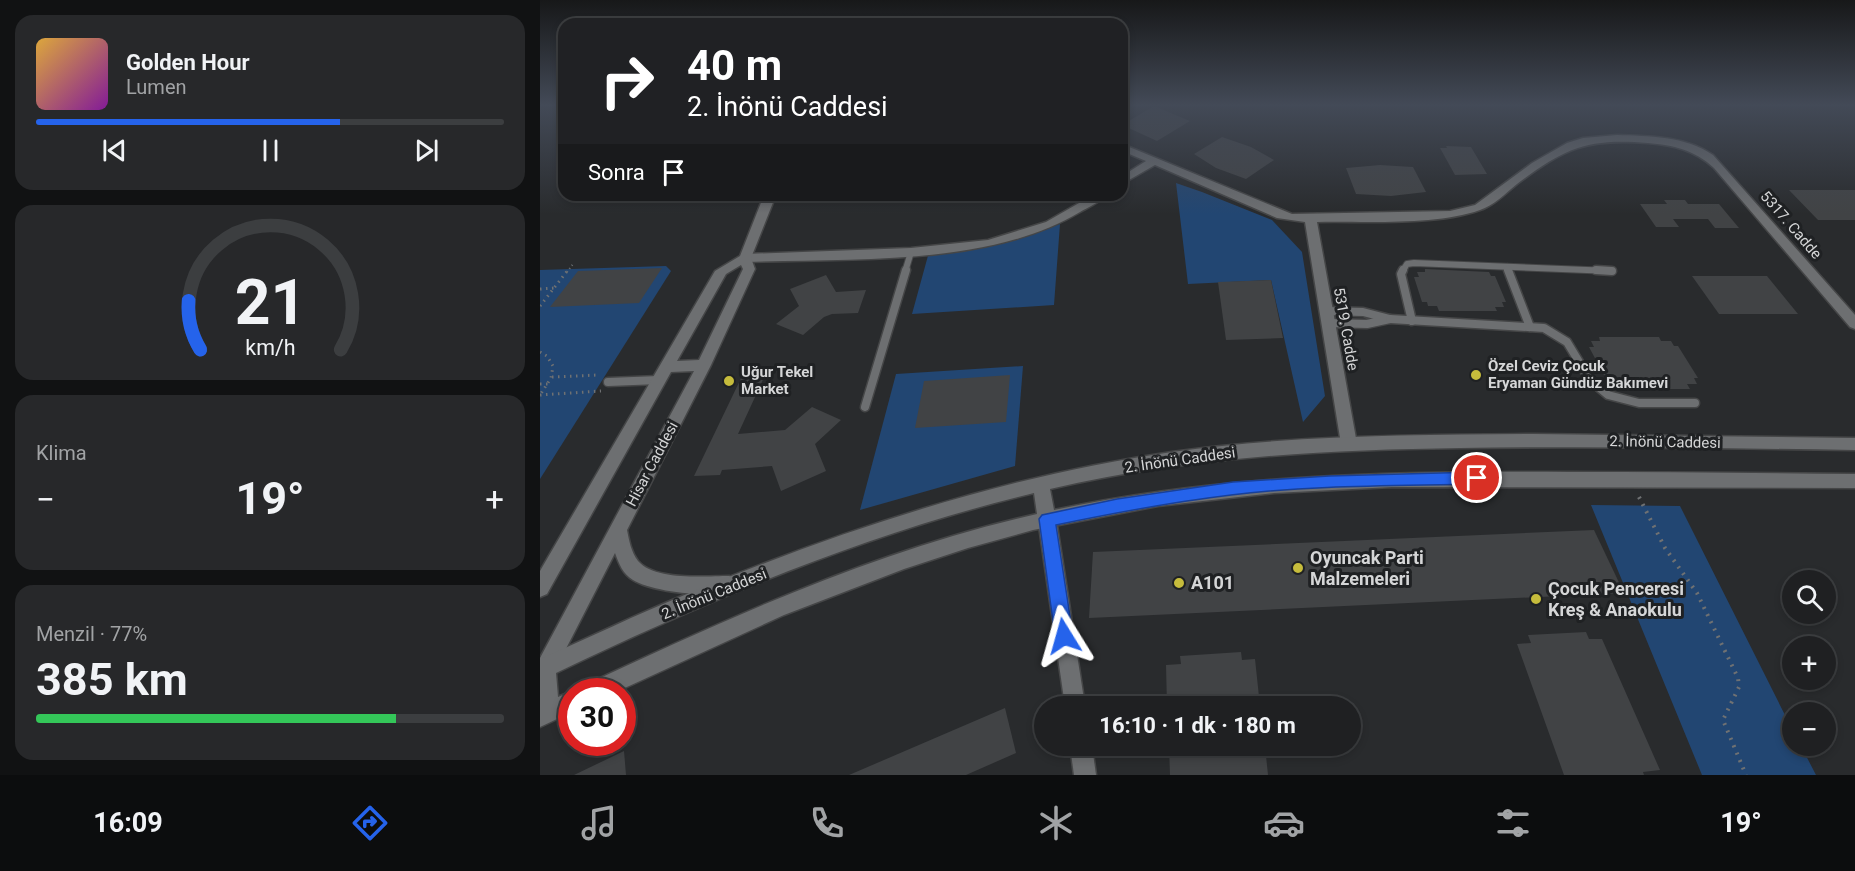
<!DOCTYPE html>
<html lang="tr">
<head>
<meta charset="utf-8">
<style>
  body { margin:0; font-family:Roboto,sans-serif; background:#27282a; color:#f1f3f6; height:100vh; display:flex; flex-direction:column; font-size:22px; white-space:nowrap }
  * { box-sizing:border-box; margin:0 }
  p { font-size:20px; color:#a1a3a5 }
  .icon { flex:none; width:33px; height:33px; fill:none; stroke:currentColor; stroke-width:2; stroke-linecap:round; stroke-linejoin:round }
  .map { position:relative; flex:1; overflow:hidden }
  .panel { display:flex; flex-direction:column; gap:15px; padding:15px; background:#111213; width:540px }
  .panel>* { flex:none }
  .guide { position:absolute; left:18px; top:18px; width:570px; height:183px; border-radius:18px; box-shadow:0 3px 9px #0003,0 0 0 2px #3c3e40; background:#202124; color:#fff; overflow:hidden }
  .controls { position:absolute; left:1242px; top:570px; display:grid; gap:12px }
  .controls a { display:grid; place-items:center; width:54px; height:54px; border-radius:50%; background:#1f2022; box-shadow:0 3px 9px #0003,0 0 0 2px #3c3e40; font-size:30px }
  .speed { position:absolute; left:18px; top:678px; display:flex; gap:12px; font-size:30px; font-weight:700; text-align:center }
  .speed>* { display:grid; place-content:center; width:78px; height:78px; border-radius:50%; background:#1f2022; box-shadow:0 3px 9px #0003,0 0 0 2px #3c3e40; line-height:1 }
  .speed .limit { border:9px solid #d22; background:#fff; color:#111 }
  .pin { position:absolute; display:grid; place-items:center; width:51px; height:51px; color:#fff; margin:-26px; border:3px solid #fff; border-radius:50%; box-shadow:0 2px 6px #0007 }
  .me { position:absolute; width:66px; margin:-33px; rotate:352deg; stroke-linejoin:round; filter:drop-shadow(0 0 4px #0008) }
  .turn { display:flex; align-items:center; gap:21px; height:126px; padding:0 30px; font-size:27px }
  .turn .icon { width:78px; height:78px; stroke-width:2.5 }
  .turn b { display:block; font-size:42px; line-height:51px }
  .then { display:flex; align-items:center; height:57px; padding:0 30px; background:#0003; gap:12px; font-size:22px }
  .big { font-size:45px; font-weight:700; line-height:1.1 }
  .panel .widget { flex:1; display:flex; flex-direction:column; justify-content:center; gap:9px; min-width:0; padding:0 21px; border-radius:18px; background:#27282a }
  .panel .dial { align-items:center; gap:0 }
  .dial svg { height:156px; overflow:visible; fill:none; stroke:#3c3e40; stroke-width:7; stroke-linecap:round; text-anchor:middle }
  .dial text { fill:#f1f3f6; stroke:none }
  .song { display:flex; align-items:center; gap:18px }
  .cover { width:72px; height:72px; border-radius:9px; background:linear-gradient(135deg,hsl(40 70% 55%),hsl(290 70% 35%)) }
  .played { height:6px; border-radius:3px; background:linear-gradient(90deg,#2563eb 65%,#3c3e40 65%) }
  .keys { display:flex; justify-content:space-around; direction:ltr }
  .heat { display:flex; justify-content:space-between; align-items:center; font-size:33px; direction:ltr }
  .charge { height:9px; border-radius:4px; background:linear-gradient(90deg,#34c759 77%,#3c3e40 0) }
  .trip { position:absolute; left:494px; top:696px; width:327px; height:60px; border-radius:30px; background:#1f2022; box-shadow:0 3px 9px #0003,0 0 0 2px #3c3e40; font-weight:700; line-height:60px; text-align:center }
  .tabs { display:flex; height:96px; justify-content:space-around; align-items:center; background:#0c0d0e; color:#a1a3a5 }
  .tabs .icon { width:42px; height:42px }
  .tabs .current { color:#2563eb }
  .tabs b { font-size:27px; color:#f1f3f6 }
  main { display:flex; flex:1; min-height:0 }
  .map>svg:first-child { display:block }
  .green { fill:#224672 }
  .building { fill:#414345 }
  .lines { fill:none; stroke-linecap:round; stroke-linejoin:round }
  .service-far1-casing { stroke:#454647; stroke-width:8 }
  .service-casing { stroke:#454647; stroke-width:11 }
  .minor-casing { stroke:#454647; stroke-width:3 }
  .tertiary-casing { stroke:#454647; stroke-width:3 }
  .secondary-casing { stroke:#454647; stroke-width:3 }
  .path-far2 { stroke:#6f7173; stroke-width:2; stroke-dasharray:1 3; stroke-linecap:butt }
  .path-far1 { stroke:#6f7173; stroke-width:3; stroke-dasharray:1.5 4.5; stroke-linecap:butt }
  .path { stroke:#6f7173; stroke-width:4; stroke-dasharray:2 6; stroke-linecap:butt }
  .service-far1 { stroke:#6d6f71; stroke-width:6 }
  .service { stroke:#6d6f71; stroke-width:8 }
  .minor { fill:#6d6f71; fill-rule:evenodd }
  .tertiary { fill:#6d6f71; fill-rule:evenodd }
  .secondary { fill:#6d6f71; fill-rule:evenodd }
  .route { fill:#2563eb; stroke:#184099; stroke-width:1.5 }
  .poi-dot { fill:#c6bc3c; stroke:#1f2123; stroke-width:2 }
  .labels { text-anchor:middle; stroke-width:6; stroke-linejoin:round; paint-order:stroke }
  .street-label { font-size:15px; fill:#d5d6d7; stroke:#1f2123 }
  .poi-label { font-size:15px; font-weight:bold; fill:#d5d6d7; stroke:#1f2123; text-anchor:start }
  .near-poi-label { font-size:18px; font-weight:bold; fill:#d5d6d7; stroke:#1f2123; text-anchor:start }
</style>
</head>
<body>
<main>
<section class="panel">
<div class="widget">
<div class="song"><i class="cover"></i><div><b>Golden Hour</b><p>Lumen</p></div></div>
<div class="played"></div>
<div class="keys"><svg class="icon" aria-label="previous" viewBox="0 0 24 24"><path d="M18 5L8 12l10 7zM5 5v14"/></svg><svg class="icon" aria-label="pause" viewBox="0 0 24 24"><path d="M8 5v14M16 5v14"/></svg><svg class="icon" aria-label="next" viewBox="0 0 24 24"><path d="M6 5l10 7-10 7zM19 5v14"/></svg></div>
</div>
<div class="widget dial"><svg viewBox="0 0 100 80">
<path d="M14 69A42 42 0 1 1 86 69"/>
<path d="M14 69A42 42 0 0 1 8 44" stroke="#2563eb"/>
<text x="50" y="56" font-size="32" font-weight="700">21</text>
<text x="50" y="72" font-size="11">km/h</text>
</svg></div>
<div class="widget"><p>Klima</p>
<div class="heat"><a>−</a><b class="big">19°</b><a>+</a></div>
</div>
<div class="widget"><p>Menzil · 77%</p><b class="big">385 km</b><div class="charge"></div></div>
</section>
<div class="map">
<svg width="1315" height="775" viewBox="0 0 1315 775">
  <rect width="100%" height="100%" fill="#292b2d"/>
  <g class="green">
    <polygon points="636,183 662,192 732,220 762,252 785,396 763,422 731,280 648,284"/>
    <polygon points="520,224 514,305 372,314 389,252 458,244"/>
    <polygon points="126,266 131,271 0,479 0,270"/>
    <polygon points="483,366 475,466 320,510 356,374"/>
    <polygon points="1051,505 1140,506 1252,729 1252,746 1261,746 1276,775 1162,775"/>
  </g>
  <g class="building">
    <polygon points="614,106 650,121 617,141 582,125"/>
    <polygon points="682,137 711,147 734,160 706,179 676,168 654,154"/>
    <polygon points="906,146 931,147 947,174 915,175 900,148 907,148"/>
    <polygon points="840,165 873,167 886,192 851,196 816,194 806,168"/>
    <polygon points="1249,190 1315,190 1315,220 1278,220"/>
    <polygon points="1124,200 1145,200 1148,204 1179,204 1199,228 1175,228 1168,219 1133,219 1139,227 1116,227 1100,204 1127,204"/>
    <polygon points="122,268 99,303 10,307 38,271"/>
    <polygon points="885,269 949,272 951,276 955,276 966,302 962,302 964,307 955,307 957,311 899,311 897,306 888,306 887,302 882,302 874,277 879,277 877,272 885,272"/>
    <polygon points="286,275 296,292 326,290 318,313 292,314 284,317 263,335 236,324 259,306 250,289"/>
    <polygon points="1152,276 1227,276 1258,314 1179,314"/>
    <polygon points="731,280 743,338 686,340 678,282"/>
    <polygon points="1059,337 1119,337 1121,341 1131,341 1134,346 1138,346 1158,378 1154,378 1157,384 1147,384 1150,389 1086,389 1083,383 1073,383 1070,377 1065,377 1049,347 1054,347 1051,341 1060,341"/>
    <polygon points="227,371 198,434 245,430 272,407 301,420 275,444 286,471 241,491 232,466 182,470 180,475 154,476 204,372"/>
    <polygon points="470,375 466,422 375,428 384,381"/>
    <polygon points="1054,530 1084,593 549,618 553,552"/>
    <polygon points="1046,632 1049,639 1062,639 1120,770 1103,772 1104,775 1024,775 977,644 991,643 988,635"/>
    <polygon points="701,652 702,660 715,659 720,706 627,706 626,665 641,664 640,656"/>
    <polygon points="465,708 476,753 426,775 309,775"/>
    <polygon points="629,746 725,746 728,775 630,775"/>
    <polygon points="84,751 86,775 34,775"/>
  </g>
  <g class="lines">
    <g class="service-far1-casing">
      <g id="service-far1">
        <polyline points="967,267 969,272"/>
        <polyline points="365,272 371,252"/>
        <polyline points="862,272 867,264 874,263 1072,271"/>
      </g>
    </g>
    <g class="service-casing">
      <g id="service">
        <polyline points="863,270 861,274 872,321"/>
        <polyline points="968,270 990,327"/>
        <polyline points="1056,270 1072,271"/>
        <polyline points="786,311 823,312 850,319 827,324 788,323"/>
        <polyline points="850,319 1004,328 1027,342 1050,380 1068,395 1099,403 1155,403"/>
        <polyline points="68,382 119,380"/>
        <polyline points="325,407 366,270"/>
      </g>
    </g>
    <g class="minor-casing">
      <g id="minor">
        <path d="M1077,135C1108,136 1146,136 1173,155L1315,315V329L1310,327L1174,168C1155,150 1133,145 1108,143C1047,138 1025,148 977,184C966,193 953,206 940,210C895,226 825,221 777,222L817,444L815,449L809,450L803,449L801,444L765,222L737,218L615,165L582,184V176L606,161L582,151V144L752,214L910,211L935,205L992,163L1027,143L1043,138Z"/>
        <path d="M553,195H567C560,202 549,207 540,212C448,267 311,258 205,262L199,258L205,254L371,248L448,240L506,222Z"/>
        <polygon points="507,511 513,514 516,519 545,706 525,706 498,519 501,514"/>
        <polygon points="530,746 552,746 556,775 534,775"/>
      </g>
    </g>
    <g class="tertiary-casing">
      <path id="tertiary" d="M224,195H236L211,258L215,269L171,365L87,530C89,540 91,552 98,561C115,581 165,576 189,576L196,579L198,585L196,591C175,599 112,592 93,580C83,574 79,564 75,553L13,674L6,677L0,675V658L154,371L131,372L7,594L0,597V571L175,271L200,256ZM201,265L203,269L159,360L137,361L186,274Z"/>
    </g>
    <g class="secondary-casing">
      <path id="secondary" d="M994,434L1315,438V450C1183,448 1052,446 920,448C780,450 647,457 510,489L514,510C684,474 856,471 1029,472C1124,472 1220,473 1315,474V488L852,487L734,493L618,506L493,530L428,548L364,569L244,615L76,692H42L45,685C190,617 340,549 497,514L494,493C328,533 170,599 16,673L18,697L32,691L34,692H32V712L0,727V659C49,638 97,614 147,594C302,530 465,476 632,452C752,435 874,435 994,434Z"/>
    </g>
    <polyline class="path-far2" points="27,272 33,264"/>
    <g class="path-far1">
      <polyline points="0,289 14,288"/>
      <polyline points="0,306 28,270"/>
      <polyline points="0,352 7,356 13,366 11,378 0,395"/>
      <polyline points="12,377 58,375"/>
      <polyline points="0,384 10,384"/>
      <polyline points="0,395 61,391"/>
    </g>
    <polyline class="path" points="1099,497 1125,548 1157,593 1198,678 1199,687 1183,720 1206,775"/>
    <use href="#service-far1" class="service-far1"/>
    <use href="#service" class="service"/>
    <use href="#minor" class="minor"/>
    <use href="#tertiary" class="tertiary"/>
    <use href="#secondary" class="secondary"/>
  </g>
  <linearGradient id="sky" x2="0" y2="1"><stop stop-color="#171819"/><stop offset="0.49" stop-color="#434a57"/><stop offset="1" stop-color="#434a57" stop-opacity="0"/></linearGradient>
  <rect width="1315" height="214" fill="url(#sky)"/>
  <path class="route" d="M937,472L942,474L944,478L942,482L937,484C855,486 772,485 691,495C632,502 574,513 516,525L533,636L531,642L524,645L518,642L515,636L499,519L502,515L577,499L693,482L789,476Z"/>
  <g class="poi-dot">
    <circle cx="936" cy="375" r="6"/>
    <circle cx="189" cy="381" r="6"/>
    <circle cx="758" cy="568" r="6"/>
    <circle cx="639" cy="583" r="6"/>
    <circle cx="996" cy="599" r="6"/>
  </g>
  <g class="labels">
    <g class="street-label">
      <text transform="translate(1251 225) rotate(49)" y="5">5317. Cadde</text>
      <text transform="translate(806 329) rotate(80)" y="5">5319. Cadde</text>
      <text transform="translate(1125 442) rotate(1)" y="5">2. İnönü Caddesi</text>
      <text transform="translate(640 460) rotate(-8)" y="5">2. İnönü Caddesi</text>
      <text transform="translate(112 464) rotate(-62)" y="5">Hisar Caddesi</text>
      <text transform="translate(174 594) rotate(-22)" y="5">2. İnönü Caddesi</text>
    </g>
    <g class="poi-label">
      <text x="948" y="371">Özel Ceviz Çocuk<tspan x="948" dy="17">Eryaman Gündüz Bakımevi</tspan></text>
      <text x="201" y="377">Uğur Tekel<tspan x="201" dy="17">Market</tspan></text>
    </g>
    <g class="near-poi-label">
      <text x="770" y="564">Oyuncak Parti<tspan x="770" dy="21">Malzemeleri</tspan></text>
      <text x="651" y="589">A101</text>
      <text x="1008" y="595">Çocuk Penceresi<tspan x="1008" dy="21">Kreş &amp; Anaokulu</tspan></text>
    </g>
  </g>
</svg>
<div class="controls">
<a><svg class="icon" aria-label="search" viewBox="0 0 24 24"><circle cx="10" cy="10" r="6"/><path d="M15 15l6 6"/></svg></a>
<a>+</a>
<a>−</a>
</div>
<div class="speed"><div class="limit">30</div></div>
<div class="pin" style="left:937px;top:478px;background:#d93025"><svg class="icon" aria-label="arrive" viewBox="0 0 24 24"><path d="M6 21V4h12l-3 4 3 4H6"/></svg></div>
<svg class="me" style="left:524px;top:636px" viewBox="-20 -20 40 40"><path d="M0-17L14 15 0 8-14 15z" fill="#2563eb" stroke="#fff" stroke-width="4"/></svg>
<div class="trip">16:10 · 1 dk · 180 m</div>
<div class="guide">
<div class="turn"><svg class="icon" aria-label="right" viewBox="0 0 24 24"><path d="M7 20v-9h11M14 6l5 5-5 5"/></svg><div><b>40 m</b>2. İnönü Caddesi</div></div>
<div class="then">Sonra<svg class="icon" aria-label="arrive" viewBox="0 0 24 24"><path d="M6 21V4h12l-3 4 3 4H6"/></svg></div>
</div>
</div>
</main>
<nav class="tabs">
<b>16:09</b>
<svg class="icon current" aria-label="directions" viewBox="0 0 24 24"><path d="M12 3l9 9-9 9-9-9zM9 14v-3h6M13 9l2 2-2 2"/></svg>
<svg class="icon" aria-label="music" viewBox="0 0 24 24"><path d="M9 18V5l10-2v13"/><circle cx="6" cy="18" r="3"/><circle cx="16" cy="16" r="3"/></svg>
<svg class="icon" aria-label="phone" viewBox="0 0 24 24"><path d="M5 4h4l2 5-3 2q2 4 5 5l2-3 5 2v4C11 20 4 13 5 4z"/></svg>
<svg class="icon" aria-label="climate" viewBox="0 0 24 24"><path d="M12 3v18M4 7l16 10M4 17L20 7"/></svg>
<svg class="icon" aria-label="car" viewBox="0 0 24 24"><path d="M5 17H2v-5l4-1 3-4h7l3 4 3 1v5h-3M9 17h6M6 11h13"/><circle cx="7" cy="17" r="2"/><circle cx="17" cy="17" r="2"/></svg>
<svg class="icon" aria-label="filters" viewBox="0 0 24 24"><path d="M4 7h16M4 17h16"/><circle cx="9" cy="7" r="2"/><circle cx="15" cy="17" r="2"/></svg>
<b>19°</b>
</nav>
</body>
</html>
